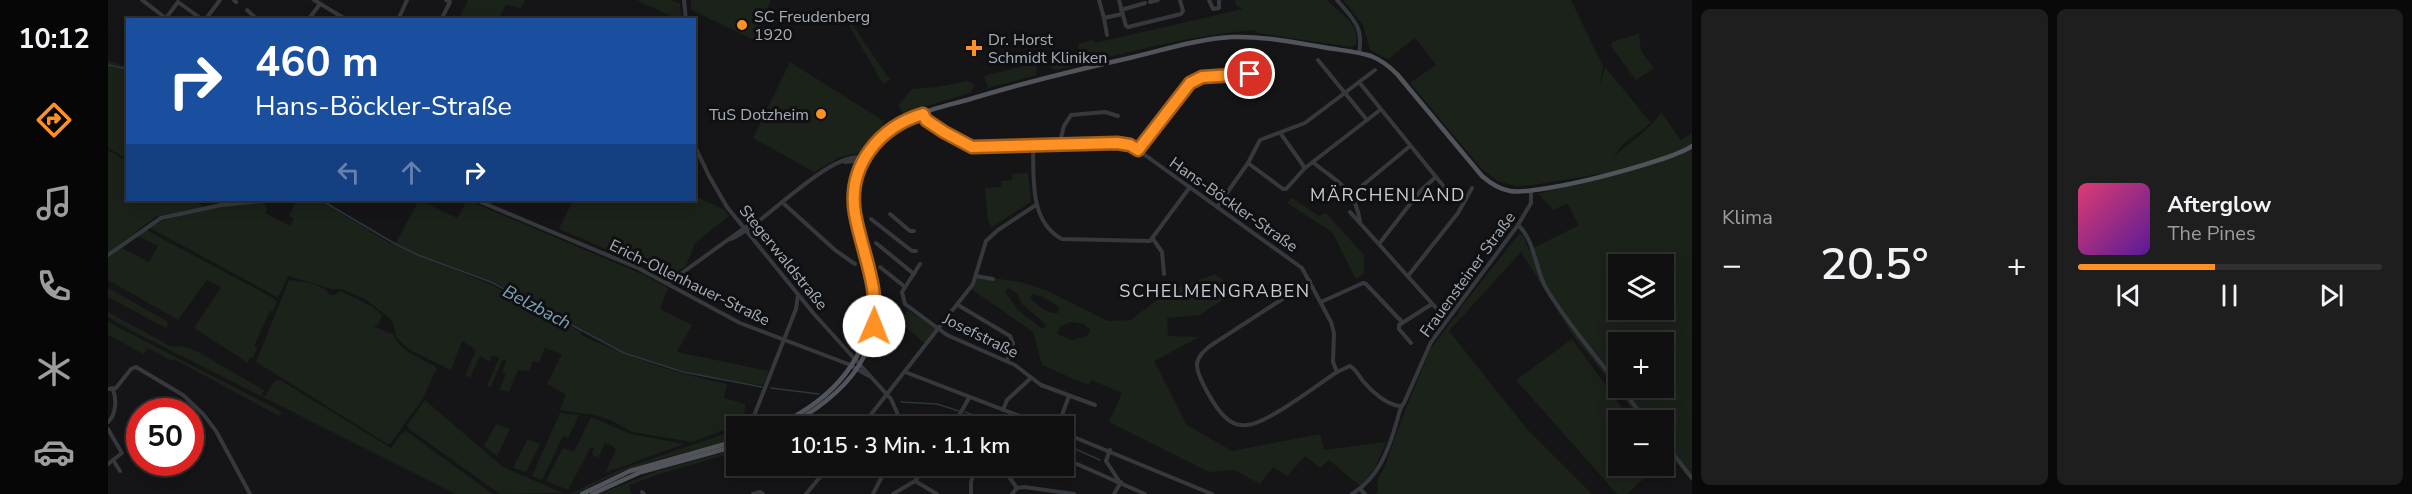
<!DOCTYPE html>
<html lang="de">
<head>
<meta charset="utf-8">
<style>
  body { margin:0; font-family:"Nunito Sans",sans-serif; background:#1e1e1f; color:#f1f3f6; height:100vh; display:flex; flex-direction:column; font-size:22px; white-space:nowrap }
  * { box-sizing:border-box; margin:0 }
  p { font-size:20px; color:#9c9d9f }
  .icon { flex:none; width:33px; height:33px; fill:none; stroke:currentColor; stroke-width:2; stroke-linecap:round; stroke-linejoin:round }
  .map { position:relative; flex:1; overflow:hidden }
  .details { display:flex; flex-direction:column; gap:9px; padding:9px; background:#090909; width:720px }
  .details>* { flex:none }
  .hud { position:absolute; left:18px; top:18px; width:570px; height:183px; border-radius:0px; box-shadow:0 3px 15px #0003,0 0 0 2px #303031; background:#1a4fa0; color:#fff; overflow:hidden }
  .buttons { position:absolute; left:1500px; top:254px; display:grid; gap:12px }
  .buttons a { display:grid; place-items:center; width:66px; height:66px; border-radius:0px; background:#101011; box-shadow:0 3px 15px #0003,0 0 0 2px #303031; font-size:30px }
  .speed { position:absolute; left:18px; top:398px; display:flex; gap:12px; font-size:30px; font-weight:700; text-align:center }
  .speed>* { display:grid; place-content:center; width:78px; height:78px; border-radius:50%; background:#101011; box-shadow:0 3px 15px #0003,0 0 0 2px #303031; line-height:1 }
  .speed .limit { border:9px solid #d22; background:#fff; color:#111 }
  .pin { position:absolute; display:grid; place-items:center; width:51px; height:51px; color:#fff; margin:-26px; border:3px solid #fff; border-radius:50%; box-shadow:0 2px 6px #0007 }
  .me { position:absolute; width:66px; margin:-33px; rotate:1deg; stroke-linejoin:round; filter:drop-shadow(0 0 4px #0008) }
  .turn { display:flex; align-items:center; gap:21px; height:126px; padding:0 30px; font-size:27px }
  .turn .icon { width:78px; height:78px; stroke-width:2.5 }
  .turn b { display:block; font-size:42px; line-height:51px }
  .lanes { display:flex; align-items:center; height:57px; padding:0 30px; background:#0003; justify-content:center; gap:30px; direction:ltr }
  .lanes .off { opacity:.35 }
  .big { font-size:45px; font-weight:600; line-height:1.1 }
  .details .card { flex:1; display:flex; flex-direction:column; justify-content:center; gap:9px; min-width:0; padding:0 21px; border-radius:9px; background:#1e1e1f }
  .song { display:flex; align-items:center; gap:18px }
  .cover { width:72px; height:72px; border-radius:9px; background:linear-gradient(135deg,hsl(340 70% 55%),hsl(270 70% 35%)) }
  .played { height:6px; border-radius:3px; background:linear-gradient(90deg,#ff9124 45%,#303031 45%) }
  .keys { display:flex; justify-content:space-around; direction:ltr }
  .heat { display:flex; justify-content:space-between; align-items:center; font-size:33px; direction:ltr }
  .details .tiles { flex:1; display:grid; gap:9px; grid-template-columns:repeat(2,1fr) }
  .trip { position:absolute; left:618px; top:416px; width:348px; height:60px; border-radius:0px; background:#101011; box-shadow:0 3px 15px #0003,0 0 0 2px #303031; font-weight:600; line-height:60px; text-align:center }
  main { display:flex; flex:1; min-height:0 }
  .tabs { display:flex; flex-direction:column; width:108px; justify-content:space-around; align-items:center; background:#060607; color:#9c9d9f }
  .tabs .icon { width:42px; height:42px }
  .tabs .on { color:#ff9124 }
  .tabs b { font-size:27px; color:#f1f3f6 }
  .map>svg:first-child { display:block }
  .green { fill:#1b221a; fill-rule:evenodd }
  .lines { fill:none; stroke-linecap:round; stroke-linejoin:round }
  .stream { stroke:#2a373c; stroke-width:1.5 }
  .minor { stroke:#35383c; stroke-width:4 }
  .major { stroke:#51555b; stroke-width:4.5 }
  .route-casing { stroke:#a65e17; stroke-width:15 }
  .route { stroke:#ff9124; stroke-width:10 }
  .poi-dot { fill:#ff9124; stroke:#101012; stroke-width:2 }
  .labels { text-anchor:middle; stroke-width:6; stroke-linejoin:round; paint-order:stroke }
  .poi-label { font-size:16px; fill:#a5aeb8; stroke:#101012; text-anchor:start }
  .street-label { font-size:16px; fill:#a5aeb8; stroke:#101012 }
  .neighbourhood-label { font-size:18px; letter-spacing:1.5px; fill:#c7ccd4; stroke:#101012 }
  .water-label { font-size:18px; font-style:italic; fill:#7aa4b6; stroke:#101012 }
</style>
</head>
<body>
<main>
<nav class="tabs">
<b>10:12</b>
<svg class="icon on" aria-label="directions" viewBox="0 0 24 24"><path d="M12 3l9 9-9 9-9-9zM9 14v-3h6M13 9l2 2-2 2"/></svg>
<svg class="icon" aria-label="music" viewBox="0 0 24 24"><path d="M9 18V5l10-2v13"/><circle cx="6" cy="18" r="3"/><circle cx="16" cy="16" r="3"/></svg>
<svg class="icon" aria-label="phone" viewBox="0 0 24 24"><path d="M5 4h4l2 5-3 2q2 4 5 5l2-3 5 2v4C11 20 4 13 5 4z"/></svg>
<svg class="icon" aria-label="climate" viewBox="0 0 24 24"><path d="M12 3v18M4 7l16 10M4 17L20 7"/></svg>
<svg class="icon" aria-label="car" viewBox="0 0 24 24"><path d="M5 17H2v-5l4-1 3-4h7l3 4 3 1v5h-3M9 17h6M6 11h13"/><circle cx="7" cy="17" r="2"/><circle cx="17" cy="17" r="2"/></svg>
</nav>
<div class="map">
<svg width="1584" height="494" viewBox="0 0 1584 494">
  <rect width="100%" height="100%" fill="#151517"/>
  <g class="green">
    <polygon points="360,0 417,0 413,9 398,5 391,19 351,19"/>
    <polygon points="528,0 563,0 572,4 574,19 569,19"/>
    <polygon points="583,0 663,0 646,40 583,10"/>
    <path d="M1127,0H1219C1231,13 1253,23 1248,45L1244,47L1149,33L1148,30C1080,35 1014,54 948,70L942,67L943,63C953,62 966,61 971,52L970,44L985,40L987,43L1135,9L1129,6Z"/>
    <path d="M1235,0H1463L1495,66L1492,86L1497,67L1543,123L1515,144L1505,157C1521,143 1542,130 1553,112L1573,140L1584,133V482L1556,447V420H1533L1464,334L1413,252L1341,331L1419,429L1484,494H1268L1270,489L1269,480L1276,468L1297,411L1322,350L1345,319L1351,314V310L1411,234L1415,235L1421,250L1471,225L1459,203L1446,210L1430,194L1493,178L1491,174L1425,185L1408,186L1389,181L1372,167L1302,83L1328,65L1307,38L1280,59L1262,50L1255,25ZM1510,264H1556V309H1510ZM1510,342H1556V387H1510Z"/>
    <polygon points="743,23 782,80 775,84 741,25"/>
    <polygon points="1531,34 1533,51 1546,68 1528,80 1503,46 1504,42"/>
    <polygon points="0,60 19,67 19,159 0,148"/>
    <polygon points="682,62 777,122 753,152 732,157 706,172 645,138"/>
    <polygon points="923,64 929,65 928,75 880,88 876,76"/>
    <polygon points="859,81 867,85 862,93 795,113 790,106 804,89 830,87"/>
    <polygon points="0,150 19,161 20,200 87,200 96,207 47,217 0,253"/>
    <polygon points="920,173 923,202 884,227 880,221 877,188 893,187 893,181 904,180 904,174"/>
    <polygon points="587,196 617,210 621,216 587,243 578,266 561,276 451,229 465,200 586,200"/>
    <polygon points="1184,198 1211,216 1218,213 1256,255 1256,274 1248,279 1224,232 1179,203"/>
    <path d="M184,200H211L285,245L384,285L473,332V335C523,358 565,373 619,384L616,398L638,404L635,418L641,420L639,426H628L584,442L524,432L503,420L486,415L452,410L458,394L439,384L454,354L437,348L431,363L425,361L421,371L410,370L401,392L391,390L398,374L394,372L398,361L394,360L383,387L379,386L391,358L384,355L382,362L372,356L362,378L357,375L368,350L354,341L343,370L302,350L289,338L284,320L257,299L234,289H224L180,276L171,296L169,297L42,228C69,209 122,205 156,203L159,209L157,213L182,226L186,219L181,216L188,202Z"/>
    <path d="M311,200L349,218L359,200L536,275L560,288L552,309L584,325L569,352L661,371L655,385C607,380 561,370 516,353L385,282L310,255L287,244Z"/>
    <polygon points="38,230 167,299 169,302 165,311 162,311 146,346 149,348 145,358 142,357 140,363 86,328 113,287 99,280 70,320 0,280 0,258 12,247 41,262 50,246 30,236"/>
    <path d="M1107,274L1129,290L1092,315L1059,318L1060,336L1092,337L1046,361L1079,425L1124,451L1212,434L1216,450L1278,442L1266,470L1252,486L1221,460L1212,468L1197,456L1179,476L1165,467L1152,484L1126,470L1101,472L1001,422L1014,393L983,380L980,385L934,365L925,332L863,289L869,276L913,282L937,290L1000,321L1023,320L1059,292ZM900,288L910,294C912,309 931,314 938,326L936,328L934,329L910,310L897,292ZM925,294L935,297L951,307L950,313C938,314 931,306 922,298ZM963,322L976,324L982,330L979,336L963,340L949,334L952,327Z"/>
    <path d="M181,280C193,282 216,283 222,295H227L232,291L265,307L274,315L270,324L265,326L286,335C289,350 316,359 329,368L314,400L282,444L278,443L148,362Z"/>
    <polygon points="0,288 59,321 60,324 58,328 0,297"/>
    <polygon points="800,310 829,329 816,343 791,321"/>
    <polygon points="0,312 64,347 76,346 92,353 157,391 154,393 154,396 157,396 167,381 172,380 283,448 293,434 298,431 385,494 348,494 24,331 0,317"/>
    <polygon points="0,322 174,412 171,416 66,359 64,361 40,348 36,354 0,335"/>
    <polygon points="1464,339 1523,420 1510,420 1510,465 1551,465 1519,494 1509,494 1408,380"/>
    <polygon points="317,400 395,467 455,493 392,494 301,429 299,425"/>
    <polygon points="452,413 471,415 460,438 455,436 434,480 424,476"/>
    <polygon points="483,417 523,434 576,444 497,473 508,450 505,446 497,443 490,458 484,454 486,448 482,448 460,490 438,481 455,448 466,452"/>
    <polygon points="388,424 402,429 389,456 376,446"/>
    <path d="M628,430V439C585,451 541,459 500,478C487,483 475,494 462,494L511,470Z"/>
    <polygon points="420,439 432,444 418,472 405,468"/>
    <polygon points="628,449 628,452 552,474 521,485 524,494 491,494 549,471"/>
  </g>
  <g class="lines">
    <g class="stream">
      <polyline points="0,65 20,69"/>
      <polyline points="213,200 289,245 310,255 383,282 516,353 575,372 654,387"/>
      <polyline points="663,388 711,394"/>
      <polyline points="793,402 829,404 851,411"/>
      <polyline points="857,412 897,426"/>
      <polyline points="956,444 992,460"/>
    </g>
    <g class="minor">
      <polyline points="34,0 55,16"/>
      <polyline points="126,0 128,2"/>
      <polyline points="206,0 239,20"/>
      <polyline points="576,0 578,20"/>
      <polyline points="991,0 996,18 1014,14"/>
      <polyline points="1011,0 1018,26 1020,27 1073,14 1075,11 1072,0"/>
      <polyline points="1101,0 1105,9 1111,8 1111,0"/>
      <path d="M1229,0C1245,19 1256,27 1251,53"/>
      <polyline points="70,2 95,20"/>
      <polyline points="1042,2 1050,0"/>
      <polyline points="139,10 150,20"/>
      <polyline points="1013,10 1037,3"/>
      <polyline points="58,18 70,2"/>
      <polyline points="996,18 999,35"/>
      <polyline points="97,20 112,0"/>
      <polyline points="200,20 212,4"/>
      <polyline points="290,20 299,0"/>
      <polyline points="333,20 342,2 338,0"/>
      <polyline points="1210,60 1259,120"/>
      <polyline points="1251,82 1341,193 1356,203"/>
      <polyline points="815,114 820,121 836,132 864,147 1009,143 1022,145 1030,150 1194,268 1223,322 1226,333 1225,362 1229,372"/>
      <polyline points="1173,134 1197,168"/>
      <polyline points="586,144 601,176 619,207 706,314 783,399 795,426"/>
      <polyline points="951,145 956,126 963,115 997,112 1010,116"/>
      <path d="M925,146C926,178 921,221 954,239L1042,241L1082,187"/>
      <polyline points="1030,150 1082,83 1094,77 1142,74"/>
      <polyline points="737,162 746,161 753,164"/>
      <polyline points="1140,163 1152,140 1197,123 1267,70"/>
      <path d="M1206,163C1230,183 1246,187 1252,221"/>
      <polyline points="1243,195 1302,146"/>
      <polyline points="368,200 530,268 632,323 740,364 761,376"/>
      <polyline points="674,202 727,250 747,264"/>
      <polyline points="1109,207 1140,163 1175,189 1178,189 1197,168 1272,110"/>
      <polyline points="1242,212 1338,319"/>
      <polyline points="782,214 802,231 806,231"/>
      <polyline points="763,219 804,251 808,251"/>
      <path d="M1410,225C1427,240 1427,269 1438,288C1459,323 1486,354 1510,385"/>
      <path d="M623,239C655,226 722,149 756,158"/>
      <polyline points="1045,239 1054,252 1056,274"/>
      <polyline points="768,243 806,274"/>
      <polyline points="1271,244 1313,190 1328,177"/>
      <polyline points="0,255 53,218 113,205 163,200"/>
      <polyline points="812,264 794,292 797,304 839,335 907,365 933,385 987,405"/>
      <polyline points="772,267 797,287"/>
      <polyline points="868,276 885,279"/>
      <polyline points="1300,276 1350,213 1364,188"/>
      <path d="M1202,281L1102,346C1096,351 1090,356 1089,364C1088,376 1108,409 1117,417C1122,422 1130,426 1138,425C1158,425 1210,384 1229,372L1242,366C1248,369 1250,375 1255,381C1263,391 1279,405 1292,406"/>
      <polyline points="560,283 646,221"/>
      <polyline points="1213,302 1255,283 1258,284 1294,322"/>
      <polyline points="850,305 902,336 905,343 899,361"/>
      <polyline points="1303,343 1291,329 1291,325 1324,304"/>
      <polyline points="797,372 938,426"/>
      <polyline points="1512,387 1538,420"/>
      <polyline points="0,389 8,388 23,369 28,367 75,395 95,414 108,431 142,494"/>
      <polyline points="895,410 899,400 923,378"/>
      <path d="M0,422C8,415 9,399 5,390"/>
      <polyline points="642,426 688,309 690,295"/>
      <polyline points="754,426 865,284 878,241 890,230 928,205"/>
      <polyline points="845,426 861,398"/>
      <polyline points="950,426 961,396"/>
      <polyline points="0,429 14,453 5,460 12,471"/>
      <polyline points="956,433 1104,494"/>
      <polyline points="1556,442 1584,478"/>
      <polyline points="1002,450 998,461 1011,481"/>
      <polyline points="956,463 969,464 1037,494"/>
      <polyline points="0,464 5,460"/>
      <polyline points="873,465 899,474 940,465"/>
      <polyline points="899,474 909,488"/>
      <polyline points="807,481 829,494"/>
      <polyline points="909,488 916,487 966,494"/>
      <polyline points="1252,489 1257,494"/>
      <polyline points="534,492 536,494"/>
      <polyline points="645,494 652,492 655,494"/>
      <polyline points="698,494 722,465"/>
      <polyline points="765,494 780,465"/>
      <polyline points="785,494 807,481 819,465"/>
      <polyline points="863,494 863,482 868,465"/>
      <polyline points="904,494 909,488"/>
      <polyline points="1006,494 1013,482"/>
      <path d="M1244,494C1270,478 1280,452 1288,424C1291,416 1291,408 1296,403L1323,342L1410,225L1423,203V191"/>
    </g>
    <g class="major">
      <path d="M668,426C722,401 760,362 765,301"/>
      <path d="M680,426C754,385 782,339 759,255C749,221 737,187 758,155C766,141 779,129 794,121C814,111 837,106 859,100C911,84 964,71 1017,59C1052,51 1088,39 1124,37C1154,36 1184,42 1214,47C1230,50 1247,51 1263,56C1273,60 1281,66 1289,74L1374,176C1382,183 1391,189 1402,191C1429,196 1561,162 1584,146"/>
      <polyline points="474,494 522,471 628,441"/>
      <polyline points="484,494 533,472 628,446"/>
    </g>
  </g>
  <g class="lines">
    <g class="route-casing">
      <path id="route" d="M766,326C771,286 754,252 747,214C739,166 771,127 815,114L818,120L836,132L864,147L1009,143L1022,145L1030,150L1082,83L1094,77L1142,74"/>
    </g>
    <use href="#route" class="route"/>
  </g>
  <g class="poi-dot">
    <circle cx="634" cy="25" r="6"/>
    <path d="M863 39h6v6h6v6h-6v6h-6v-6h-6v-6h6z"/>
    <circle cx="713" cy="114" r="6"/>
  </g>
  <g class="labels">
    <g class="poi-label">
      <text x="646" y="22">SC Freudenberg<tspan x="646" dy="18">1920</tspan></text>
      <text x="880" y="45">Dr. Horst<tspan x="880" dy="18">Schmidt Kliniken</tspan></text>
      <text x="701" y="120" text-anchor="end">TuS Dotzheim</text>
    </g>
    <g class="street-label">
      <text transform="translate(1126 204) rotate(35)" y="6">Hans-Böckler-Straße</text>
      <text transform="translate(676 257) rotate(51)" y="6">Stegerwaldstraße</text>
      <text transform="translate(1359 274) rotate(-54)" y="6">Frauensteiner Straße</text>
      <text transform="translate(582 282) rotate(26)" y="6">Erich-Ollenhauer-Straße</text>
      <text transform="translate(873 335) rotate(26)" y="6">Josefstraße</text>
    </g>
    <g class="neighbourhood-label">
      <text x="1280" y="201">MÄRCHENLAND</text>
      <text x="1107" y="297">SCHELMENGRABEN</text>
    </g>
    <g class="water-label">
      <text transform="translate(429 307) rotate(28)" y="6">Belzbach</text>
    </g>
  </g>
</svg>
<div class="buttons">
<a><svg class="icon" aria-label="layers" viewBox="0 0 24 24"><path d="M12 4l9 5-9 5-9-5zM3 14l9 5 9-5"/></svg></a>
<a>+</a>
<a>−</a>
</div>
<div class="speed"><div class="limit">50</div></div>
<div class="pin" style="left:1142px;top:74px;background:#d93025"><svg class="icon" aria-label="arrive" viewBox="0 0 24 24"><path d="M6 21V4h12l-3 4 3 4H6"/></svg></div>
<svg class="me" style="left:766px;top:326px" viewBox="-20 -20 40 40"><circle r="19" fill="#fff"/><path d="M0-13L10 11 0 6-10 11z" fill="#ff9124"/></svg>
<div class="trip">10:15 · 3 Min. · 1.1 km</div>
<div class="hud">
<div class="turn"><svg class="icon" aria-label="right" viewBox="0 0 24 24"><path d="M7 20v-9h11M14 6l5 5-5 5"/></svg><div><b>460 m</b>Hans-Böckler-Straße</div></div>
<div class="lanes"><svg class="icon off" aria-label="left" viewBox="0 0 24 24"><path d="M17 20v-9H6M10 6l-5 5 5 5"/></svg><svg class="icon off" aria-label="ahead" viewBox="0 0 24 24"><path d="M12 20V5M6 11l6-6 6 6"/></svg><svg class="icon" aria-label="right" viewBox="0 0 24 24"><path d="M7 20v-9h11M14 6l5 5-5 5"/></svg></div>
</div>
</div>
<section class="details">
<div class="tiles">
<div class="card"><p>Klima</p>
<div class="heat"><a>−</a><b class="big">20.5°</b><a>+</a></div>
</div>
<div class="card">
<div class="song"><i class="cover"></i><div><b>Afterglow</b><p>The Pines</p></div></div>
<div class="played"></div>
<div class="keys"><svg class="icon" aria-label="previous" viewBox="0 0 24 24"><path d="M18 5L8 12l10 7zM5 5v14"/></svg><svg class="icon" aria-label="pause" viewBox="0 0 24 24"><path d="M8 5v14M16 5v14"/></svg><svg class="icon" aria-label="next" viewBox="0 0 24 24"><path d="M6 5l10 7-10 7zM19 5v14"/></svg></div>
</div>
</div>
</section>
</main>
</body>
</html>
